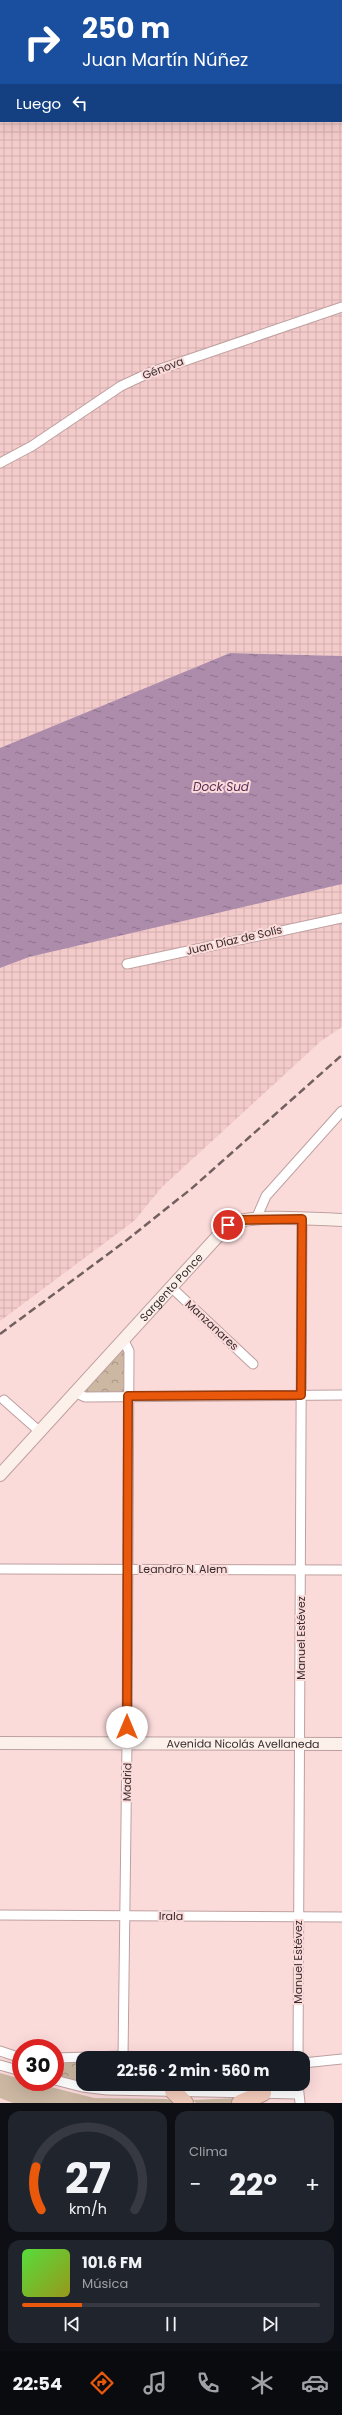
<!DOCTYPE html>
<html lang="es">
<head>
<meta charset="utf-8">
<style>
  body { margin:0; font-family:Poppins,sans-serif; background:#20242c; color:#f1f3f6; height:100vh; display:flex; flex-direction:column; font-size:15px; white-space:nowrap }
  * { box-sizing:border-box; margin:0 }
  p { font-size:13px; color:#9ea1a6 }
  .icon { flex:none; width:22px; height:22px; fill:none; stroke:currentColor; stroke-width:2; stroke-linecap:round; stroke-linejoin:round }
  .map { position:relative; height:2103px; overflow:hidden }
  .panel { display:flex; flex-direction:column; gap:8px; padding:8px; background:#0d0f14; flex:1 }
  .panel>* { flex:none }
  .top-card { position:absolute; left:0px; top:0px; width:342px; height:122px; box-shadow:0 4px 16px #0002; background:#1a4fa0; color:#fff; overflow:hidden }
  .speed { position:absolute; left:12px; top:2039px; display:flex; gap:8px; font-size:20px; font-weight:700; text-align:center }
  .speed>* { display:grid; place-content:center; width:52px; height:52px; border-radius:50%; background:#171b24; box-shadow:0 4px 16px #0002; line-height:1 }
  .speed .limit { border:6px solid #d22; background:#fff; color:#111 }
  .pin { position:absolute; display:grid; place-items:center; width:34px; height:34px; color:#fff; margin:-17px; border:2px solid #fff; border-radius:50%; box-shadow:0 1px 4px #0007 }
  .me { position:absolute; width:44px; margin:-22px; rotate:0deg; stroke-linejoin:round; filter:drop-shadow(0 0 3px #0008) }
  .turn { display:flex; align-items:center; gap:14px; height:84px; padding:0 16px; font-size:18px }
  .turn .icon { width:52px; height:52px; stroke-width:2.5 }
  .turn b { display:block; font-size:28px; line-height:34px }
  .then { display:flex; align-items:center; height:38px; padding:0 16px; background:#0003; gap:8px; font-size:15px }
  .big { font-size:30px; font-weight:700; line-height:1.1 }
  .panel .tile { flex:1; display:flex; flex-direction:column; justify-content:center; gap:6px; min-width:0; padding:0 14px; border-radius:12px; background:#20242c }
  .panel .dial { align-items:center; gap:0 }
  .dial svg { height:104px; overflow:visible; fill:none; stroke:#363941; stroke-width:7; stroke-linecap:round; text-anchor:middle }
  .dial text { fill:#f1f3f6; stroke:none }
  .song { display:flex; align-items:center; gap:12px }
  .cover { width:48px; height:48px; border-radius:6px; background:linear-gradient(135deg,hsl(110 70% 55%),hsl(60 70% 35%)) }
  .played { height:4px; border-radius:2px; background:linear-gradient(90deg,#ea580c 20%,#363941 20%) }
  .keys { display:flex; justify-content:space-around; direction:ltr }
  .heat { display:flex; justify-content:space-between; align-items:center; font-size:22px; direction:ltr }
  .panel .tiles { flex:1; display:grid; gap:8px; grid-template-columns:1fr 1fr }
  .tile:last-child { grid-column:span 2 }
  .trip { position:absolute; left:76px; top:2051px; width:234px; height:40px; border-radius:12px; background:#171b24; box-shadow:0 4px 16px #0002; font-weight:700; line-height:40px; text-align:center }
  .dock { display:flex; height:64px; justify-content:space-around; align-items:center; background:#090b0e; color:#9ea1a6 }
  .dock .icon { width:28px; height:28px }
  .dock .active { color:#ea580c }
  .dock b { font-size:18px; color:#f1f3f6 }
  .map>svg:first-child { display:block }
  .industrial { fill:url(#industrial-grid); fill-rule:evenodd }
  .grass { fill:#cbb7a2 }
  .park { fill:url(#park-crowns) }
  .water { fill:url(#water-ripples) }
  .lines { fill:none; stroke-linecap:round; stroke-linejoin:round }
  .minor-casing { stroke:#bfa0a0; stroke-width:11 }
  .secondary-casing { stroke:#bfa0a0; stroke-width:14 }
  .motorway-casing { stroke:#b29489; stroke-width:18 }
  .minor { stroke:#fff; stroke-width:9 }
  .secondary { stroke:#fcf0eb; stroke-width:12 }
  .motorway { stroke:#f4ccbb; stroke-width:16 }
  .rail { stroke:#726060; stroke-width:2.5; stroke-dasharray:8 4; stroke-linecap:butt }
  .route-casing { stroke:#983908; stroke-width:10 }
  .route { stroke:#ea580c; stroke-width:7 }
  .labels { text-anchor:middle; stroke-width:4; stroke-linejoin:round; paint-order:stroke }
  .street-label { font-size:11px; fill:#372b2b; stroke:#fbdada }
  .water-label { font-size:12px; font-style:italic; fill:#582c58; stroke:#fbdada }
</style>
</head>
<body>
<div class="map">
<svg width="342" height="2103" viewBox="0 0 342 2103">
  <defs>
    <pattern id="industrial-grid" width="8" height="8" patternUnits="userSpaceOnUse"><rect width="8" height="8" fill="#f4cbcb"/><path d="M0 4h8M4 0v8" fill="none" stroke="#d2aeae"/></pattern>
    <pattern id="park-crowns" width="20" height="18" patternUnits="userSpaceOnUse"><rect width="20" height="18" fill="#cbb7a2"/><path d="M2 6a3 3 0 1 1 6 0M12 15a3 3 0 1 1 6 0" fill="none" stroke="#a69584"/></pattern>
    <pattern id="water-ripples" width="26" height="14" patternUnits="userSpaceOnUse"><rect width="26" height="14" fill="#ac8bab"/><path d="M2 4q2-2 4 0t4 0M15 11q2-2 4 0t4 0" fill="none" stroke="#8d728b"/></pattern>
  </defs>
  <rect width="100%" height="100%" fill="#fbdada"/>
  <g class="industrial">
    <path d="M0,0H342V656L230,653L0,748ZM1,1H341V121H1Z"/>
    <polygon points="335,884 342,884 342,1027 321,1041 162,1187 134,1221 0,1321 0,968 28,957"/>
  </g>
  <g class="grass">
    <polygon points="0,2073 21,2079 21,2082 31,2082 94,2098 166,2099 180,2103 13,2103 0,2098"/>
    <polygon points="239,2098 234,2103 196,2103 193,2100"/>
  </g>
  <g class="park">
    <polygon points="123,1339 127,1347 128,1396 80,1396"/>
    <path d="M83,2060V2084L118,2085C101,2094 72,2082 55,2078V2061Z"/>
  </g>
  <polygon class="water" points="230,653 342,656 342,884 29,957 0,968 0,748"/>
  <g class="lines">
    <g class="minor-casing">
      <g id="minor">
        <polyline points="0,463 32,446 121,386 149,373 342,307"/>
        <polyline points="127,964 342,918"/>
        <polyline points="256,1219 266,1196 342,1111"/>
        <polyline points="171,1287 253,1364"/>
        <polyline points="123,1339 129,1351 127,1743 123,2058"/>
        <polyline points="74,1392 85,1397 342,1395"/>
        <polyline points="4,1400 39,1431"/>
        <polyline points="0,1569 342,1570"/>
        <polyline points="0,1915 342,1917"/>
        <polyline points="0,2051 21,2058"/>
        <polyline points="55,2058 123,2056"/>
        <polyline points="298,2058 302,1219"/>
        <polyline points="303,2063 342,2059"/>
        <polyline points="0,2065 21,2071"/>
        <polyline points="55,2080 82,2087 107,2090 298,2094"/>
        <polyline points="298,2084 300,2103"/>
      </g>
    </g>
    <g class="secondary-casing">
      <g id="secondary">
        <path id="s1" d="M0,1475L228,1225C248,1213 316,1219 342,1220"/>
        <path id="s2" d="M0,1743L342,1744"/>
      </g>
    </g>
    <g class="motorway-casing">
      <g id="motorway">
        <polyline points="173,2091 185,2103"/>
        <polyline points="240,2103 263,2093"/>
      </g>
    </g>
    <use href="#minor" class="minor"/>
    <use href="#secondary" class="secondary"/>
    <use href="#motorway" class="motorway"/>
    <polyline class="rail" points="0,1334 123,1243 191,1189 342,1055"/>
  </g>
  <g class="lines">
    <g class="route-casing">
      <polyline id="route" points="127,1727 128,1396 301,1395 302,1219 238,1220 228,1225"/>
    </g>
    <use href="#route" class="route"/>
  </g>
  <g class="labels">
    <g class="street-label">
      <text transform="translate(163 368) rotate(-21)" y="4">Génova</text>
      <text transform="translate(234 940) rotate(-13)" y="4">Juan Díaz de Solís</text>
      <text dy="4" stroke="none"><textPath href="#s1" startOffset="254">Sargento Ponce</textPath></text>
      <text transform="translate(212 1325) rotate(43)" y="4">Manzanares</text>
      <text x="183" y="1573">Leandro N. Alem</text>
      <text transform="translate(301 1638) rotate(-90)" y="4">Manuel Estévez</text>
      <text dy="4" stroke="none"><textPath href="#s2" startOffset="243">Avenida Nicolás Avellaneda</textPath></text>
      <text transform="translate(127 1782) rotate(-89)" y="4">Madrid</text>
      <text transform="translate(171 1916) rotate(1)" y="4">Irala</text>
      <text transform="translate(298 1962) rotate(-90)" y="4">Manuel Estévez</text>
    </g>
    <g class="water-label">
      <text x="221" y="791">Dock Sud</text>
    </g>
  </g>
</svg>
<div class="speed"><div class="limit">30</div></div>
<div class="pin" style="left:228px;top:1225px;background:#d93025"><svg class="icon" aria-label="arrive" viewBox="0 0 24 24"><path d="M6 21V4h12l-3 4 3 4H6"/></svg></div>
<svg class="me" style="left:127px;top:1727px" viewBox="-20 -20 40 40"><circle r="19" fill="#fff"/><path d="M0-13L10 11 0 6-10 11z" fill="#ea580c"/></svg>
<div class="trip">22:56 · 2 min · 560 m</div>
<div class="top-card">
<div class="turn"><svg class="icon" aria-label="right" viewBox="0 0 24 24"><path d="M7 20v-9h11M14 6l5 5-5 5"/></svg><div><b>250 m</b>Juan Martín Núñez</div></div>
<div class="then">Luego<svg class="icon" aria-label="left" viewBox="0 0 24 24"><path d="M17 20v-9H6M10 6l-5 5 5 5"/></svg></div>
</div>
</div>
<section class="panel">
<div class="tiles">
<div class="tile dial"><svg viewBox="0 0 100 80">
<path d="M14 69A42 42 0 1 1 86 69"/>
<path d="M14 69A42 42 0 0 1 10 36" stroke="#ea580c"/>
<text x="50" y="56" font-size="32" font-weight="700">27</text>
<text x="50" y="72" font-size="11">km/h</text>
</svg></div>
<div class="tile"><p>Clima</p>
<div class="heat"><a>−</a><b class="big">22°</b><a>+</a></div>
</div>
<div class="tile">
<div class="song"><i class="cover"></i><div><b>101.6 FM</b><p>Música</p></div></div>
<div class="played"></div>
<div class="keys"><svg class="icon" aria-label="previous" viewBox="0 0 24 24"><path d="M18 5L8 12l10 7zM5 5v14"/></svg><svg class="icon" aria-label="pause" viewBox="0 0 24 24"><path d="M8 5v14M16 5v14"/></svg><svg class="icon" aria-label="next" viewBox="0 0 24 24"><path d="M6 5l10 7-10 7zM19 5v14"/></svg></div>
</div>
</div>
</section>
<nav class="dock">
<b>22:54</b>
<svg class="icon active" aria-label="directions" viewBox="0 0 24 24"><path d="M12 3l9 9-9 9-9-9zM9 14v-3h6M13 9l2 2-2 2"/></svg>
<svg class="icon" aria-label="music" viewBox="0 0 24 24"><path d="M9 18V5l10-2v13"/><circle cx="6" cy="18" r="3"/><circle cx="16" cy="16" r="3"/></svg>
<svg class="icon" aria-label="phone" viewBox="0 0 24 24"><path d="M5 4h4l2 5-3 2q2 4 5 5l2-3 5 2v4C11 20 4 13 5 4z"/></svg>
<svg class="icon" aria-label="climate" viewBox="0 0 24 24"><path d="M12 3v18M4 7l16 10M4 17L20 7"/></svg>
<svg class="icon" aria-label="car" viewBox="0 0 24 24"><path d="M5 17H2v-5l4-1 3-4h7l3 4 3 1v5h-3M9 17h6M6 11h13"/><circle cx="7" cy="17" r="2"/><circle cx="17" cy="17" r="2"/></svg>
</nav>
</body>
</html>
